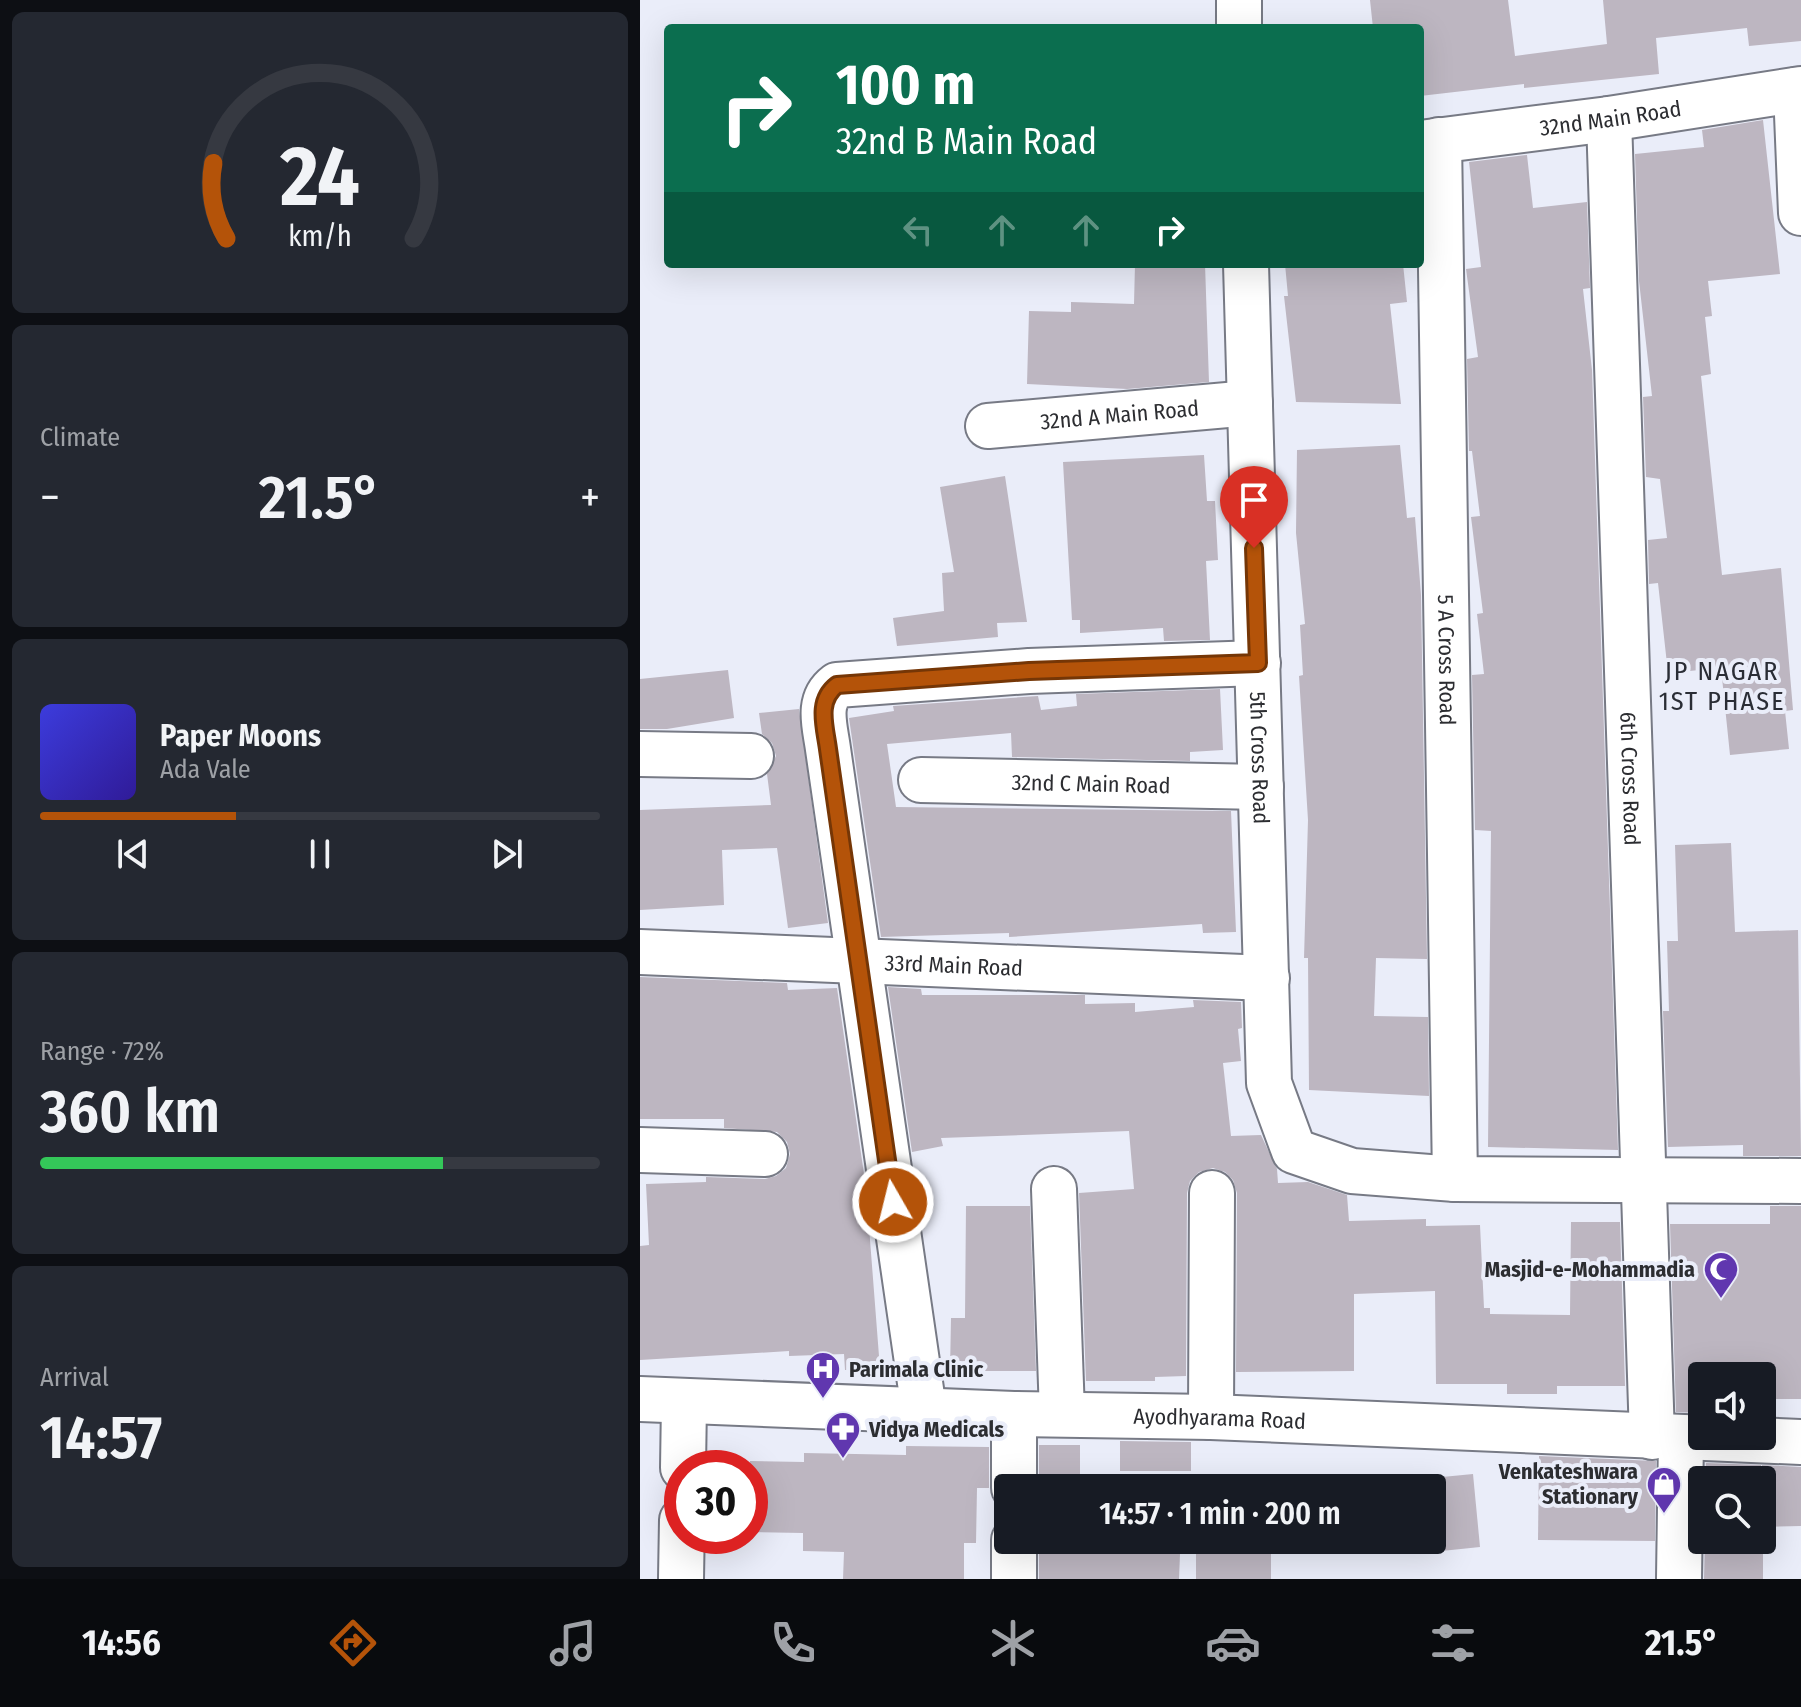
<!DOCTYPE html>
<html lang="en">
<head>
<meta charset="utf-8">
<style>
  body { margin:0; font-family:"Fira Sans Condensed",sans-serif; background:#242831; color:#f1f3f6; height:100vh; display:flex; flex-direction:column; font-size:30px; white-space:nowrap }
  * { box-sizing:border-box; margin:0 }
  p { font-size:26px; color:#9ea1a6 }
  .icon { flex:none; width:44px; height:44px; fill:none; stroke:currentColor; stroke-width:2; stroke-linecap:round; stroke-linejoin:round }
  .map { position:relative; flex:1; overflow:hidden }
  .sheet { display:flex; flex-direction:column; gap:12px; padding:12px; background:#0d0f14; width:640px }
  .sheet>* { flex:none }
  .hud { position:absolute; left:24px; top:24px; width:760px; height:244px; border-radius:8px; box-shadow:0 8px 32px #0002; background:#0b6e4f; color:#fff; overflow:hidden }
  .controls { position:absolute; left:1048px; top:1362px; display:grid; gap:16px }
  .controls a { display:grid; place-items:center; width:88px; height:88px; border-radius:8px; background:#171b24; box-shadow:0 8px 32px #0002; font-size:40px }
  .speed { position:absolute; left:24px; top:1450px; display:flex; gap:16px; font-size:40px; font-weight:700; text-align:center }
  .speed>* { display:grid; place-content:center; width:104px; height:104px; border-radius:50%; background:#171b24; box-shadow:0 8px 32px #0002; line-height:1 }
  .speed .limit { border:12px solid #d22; background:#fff; color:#111 }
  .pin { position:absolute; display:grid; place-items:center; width:68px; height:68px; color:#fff; margin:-82px -34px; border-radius:50% 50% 50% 0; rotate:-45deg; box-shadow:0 0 8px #0007 }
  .pin .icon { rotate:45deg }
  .me { position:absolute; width:88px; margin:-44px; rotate:352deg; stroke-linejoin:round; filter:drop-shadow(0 0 6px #0008) }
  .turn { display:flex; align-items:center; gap:28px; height:168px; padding:0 40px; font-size:36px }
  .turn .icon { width:104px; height:104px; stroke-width:2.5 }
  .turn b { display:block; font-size:56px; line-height:68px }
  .lanes { display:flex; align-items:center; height:76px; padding:0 40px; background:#0003; justify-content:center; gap:40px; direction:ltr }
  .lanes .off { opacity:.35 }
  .big { font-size:60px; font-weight:600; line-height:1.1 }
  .sheet .card { flex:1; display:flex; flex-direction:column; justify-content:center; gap:12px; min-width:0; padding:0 28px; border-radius:12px; background:#242831 }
  .sheet .dial { align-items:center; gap:0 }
  .dial svg { height:208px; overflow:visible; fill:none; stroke:#363941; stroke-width:7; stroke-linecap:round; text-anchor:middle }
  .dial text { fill:#f1f3f6; stroke:none }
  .song { display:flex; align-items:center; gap:24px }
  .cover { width:96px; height:96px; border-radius:12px; background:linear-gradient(135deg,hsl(240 70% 55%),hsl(250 70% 35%)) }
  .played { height:8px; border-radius:4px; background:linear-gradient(90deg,#b45309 35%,#363941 35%) }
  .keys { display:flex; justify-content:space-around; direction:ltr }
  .heat { display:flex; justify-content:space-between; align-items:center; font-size:44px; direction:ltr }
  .charge { height:12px; border-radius:6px; background:linear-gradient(90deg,#34c759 72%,#363941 0) }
  .trip { position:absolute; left:354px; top:1474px; width:452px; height:80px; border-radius:8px; background:#171b24; box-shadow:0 8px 32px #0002; font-weight:600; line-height:80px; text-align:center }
  .dock { display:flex; height:128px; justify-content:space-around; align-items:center; background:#090b0e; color:#9ea1a6 }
  .dock .icon { width:56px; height:56px }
  .dock .selected { color:#b45309 }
  .dock b { font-size:36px; color:#f1f3f6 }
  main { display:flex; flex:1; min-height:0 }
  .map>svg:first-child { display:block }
  .building { fill:#bdb6c1 }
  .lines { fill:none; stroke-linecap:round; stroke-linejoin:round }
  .minor-casing { stroke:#777a85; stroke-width:48 }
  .minor { stroke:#fff; stroke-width:44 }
  .route-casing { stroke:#753606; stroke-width:20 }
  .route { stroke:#b45309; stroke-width:14 }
  .labels { text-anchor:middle; stroke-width:8; stroke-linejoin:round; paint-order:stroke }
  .street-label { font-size:22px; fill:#2c2d31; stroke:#eaedf9 }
  .poi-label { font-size:22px; font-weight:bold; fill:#2c2d31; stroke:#eaedf9; text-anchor:end }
  .quarter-label { font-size:26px; letter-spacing:2px; fill:#2a2d35; stroke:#eaedf9 }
</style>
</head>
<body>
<main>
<section class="sheet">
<div class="card dial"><svg viewBox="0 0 100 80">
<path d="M14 69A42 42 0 1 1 86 69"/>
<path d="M14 69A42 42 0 0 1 9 40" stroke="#b45309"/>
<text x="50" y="56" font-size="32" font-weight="700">24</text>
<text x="50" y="72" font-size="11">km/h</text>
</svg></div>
<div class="card"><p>Climate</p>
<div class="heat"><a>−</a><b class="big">21.5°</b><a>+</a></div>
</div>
<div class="card">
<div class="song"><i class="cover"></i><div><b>Paper Moons</b><p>Ada Vale</p></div></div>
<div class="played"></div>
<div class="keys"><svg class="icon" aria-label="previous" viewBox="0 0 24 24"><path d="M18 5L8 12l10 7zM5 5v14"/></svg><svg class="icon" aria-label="pause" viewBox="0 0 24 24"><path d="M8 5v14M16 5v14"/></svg><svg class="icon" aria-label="next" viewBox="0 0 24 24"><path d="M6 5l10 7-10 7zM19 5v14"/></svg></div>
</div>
<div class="card"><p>Range · 72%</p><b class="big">360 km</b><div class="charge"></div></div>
<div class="card"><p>Arrival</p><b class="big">14:57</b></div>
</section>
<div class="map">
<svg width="1161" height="1579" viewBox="0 0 1161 1579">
  <rect width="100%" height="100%" fill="#eaedf9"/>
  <g class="building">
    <polygon points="730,0 868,0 875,56 967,44 963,0 1161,0 1161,41 1109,46 1107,28 1016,38 1019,74 884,88 884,84 780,96 780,28 733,28"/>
    <polygon points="1123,120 1140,274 1068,281 1072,316 1065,317 1071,374 1061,376 1082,575 1141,568 1153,710 1145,711 1149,749 1090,755 1081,668 1028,673 1018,583 1009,584 1008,540 1027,538 1020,479 1006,477 1003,397 1012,396 999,281 995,154 1064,147 1062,130"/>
    <polygon points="887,155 893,208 947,202 950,288 943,289 952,370 978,1150 848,1147 851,831 835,830 832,675 844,674 837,614 843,613 831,517 840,516 832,451 829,451 827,359 838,357 826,269 841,267 829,162"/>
    <polygon points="495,264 565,264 569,382 487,389 387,384 389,311 431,312 431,302 494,304"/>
    <polygon points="645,264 763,264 767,302 750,304 761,404 656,402 644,296 648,296"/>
    <polygon points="760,445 767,518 775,517 781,595 787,959 736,958 734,1016 788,1017 789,1096 669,1090 668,958 664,958 668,820 659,676 663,675 660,625 665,624 656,533 657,450"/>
    <polygon points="564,455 567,501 575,501 578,560 566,561 570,640 524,641 523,628 440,633 440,620 432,620 423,462"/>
    <polygon points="365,476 387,622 357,623 358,637 257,646 253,618 304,611 302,573 314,572 300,487"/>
    <polygon points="88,670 94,718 27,729 0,729 0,679"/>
    <polygon points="580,689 583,750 550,752 550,761 372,757 371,733 247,744 256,807 591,811 596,932 563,933 562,924 369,937 369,933 241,937 209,718 254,711 253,706 398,696 401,710 437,706 436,694"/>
    <polygon points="159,709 188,923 148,928 137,848 82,850 84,905 0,910 0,810 131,805 127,774 136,756 132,743 122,734 119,713"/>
    <polygon points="1091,843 1095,932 1158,930 1161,1156 1103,1156 1103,1145 1028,1147 1023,1011 1029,1011 1027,941 1038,941 1035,845"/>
    <polygon points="0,977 147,983 148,990 197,988 226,1188 240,1369 205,1370 204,1354 149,1356 149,1351 0,1360 0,1246 9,1245 6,1184 66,1182 66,1177 125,1179 136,1176 146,1168 150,1154 147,1142 137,1132 84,1128 84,1119 0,1119"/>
    <polygon points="248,987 281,989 282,995 445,995 445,1004 495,1003 495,1012 554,1007 553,1000 601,1002 602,1028 598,1029 601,1061 583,1063 591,1136 621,1135 637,1169 638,1183 668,1182 707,1195 709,1221 786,1219 786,1226 840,1225 844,1308 850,1308 850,1314 930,1315 931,1222 980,1222 985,1386 917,1386 917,1394 867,1394 867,1384 796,1384 795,1291 714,1294 714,1371 596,1372 597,1193 593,1180 585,1172 573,1168 559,1172 550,1181 547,1193 546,1376 515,1377 515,1381 446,1381 439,1193 494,1189 489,1131 301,1138 303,1146 272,1152"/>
    <polygon points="326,1206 390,1206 396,1371 310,1371 311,1318 325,1318"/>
    <polygon points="1130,1206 1161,1206 1161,1399 1122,1399 1122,1376 1062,1376 1062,1413 1036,1412 1030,1224 1130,1224"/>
    <polygon points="480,1441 551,1442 551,1471 480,1471"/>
    <rect x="399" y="1445" width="41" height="43"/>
    <polygon points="266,1446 349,1447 349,1488 337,1488 336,1543 324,1543 324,1579 203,1579 204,1552 163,1551 163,1533 110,1532 110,1461 164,1462 164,1453 266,1455"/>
    <polygon points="899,1456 1016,1461 1015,1541 898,1540"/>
    <polygon points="1066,1463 1121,1465 1121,1480 1065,1480"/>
    <polygon points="1122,1465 1161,1467 1161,1526 1122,1527"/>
    <polygon points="833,1474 840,1547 792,1552 792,1478"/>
    <rect x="556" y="1540" width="75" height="39"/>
    <polygon points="1065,1540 1123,1540 1123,1579 1064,1579"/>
    <polygon points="399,1550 540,1554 539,1579 399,1579"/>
  </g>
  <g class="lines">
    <g class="minor-casing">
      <g id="minor">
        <polyline points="599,0 599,28"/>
        <polyline points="1156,90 1161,213"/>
        <path id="s1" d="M969,119L1012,1437"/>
        <path id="s2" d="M799,140L815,1179"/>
        <path id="s3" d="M780,143L969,119L1161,89"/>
        <path id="s4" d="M606,264L629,1083L654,1151L712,1171L815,1179L1161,1181"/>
        <path id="s5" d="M348,426L610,403"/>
        <polyline points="0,754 111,756"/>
        <path id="s6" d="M281,780L621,787"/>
        <path id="s7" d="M0,952L627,978"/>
        <polyline points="0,1150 125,1154"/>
        <polyline points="414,1189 422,1413"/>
        <path id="s8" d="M0,1399L374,1414L571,1417L1161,1442"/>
        <path d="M284,1410L188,749C185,726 176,701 197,685L389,671L618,663"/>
        <polyline points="374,1414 374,1488"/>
        <polyline points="571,1417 572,1193"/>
        <polyline points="43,1468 44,1402"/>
        <polyline points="374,1540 374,1579"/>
        <polyline points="41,1579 42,1520"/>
        <polyline points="1039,1579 1041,1437"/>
      </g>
    </g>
    <use href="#minor" class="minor"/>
  </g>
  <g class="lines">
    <g class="route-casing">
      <path id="route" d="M253,1202L188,749C185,726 176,701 197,685L389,671L618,663L614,548"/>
    </g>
    <use href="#route" class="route"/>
  </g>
  <defs>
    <g id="mosque-pin" transform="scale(1.8)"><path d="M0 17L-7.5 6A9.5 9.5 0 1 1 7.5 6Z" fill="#6037af" stroke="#eaedf9"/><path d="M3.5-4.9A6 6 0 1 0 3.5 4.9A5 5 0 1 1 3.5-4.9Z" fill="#fff"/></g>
    <g id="hospital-pin" transform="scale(1.8)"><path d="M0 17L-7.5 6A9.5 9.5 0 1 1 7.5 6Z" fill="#6037af" stroke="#eaedf9"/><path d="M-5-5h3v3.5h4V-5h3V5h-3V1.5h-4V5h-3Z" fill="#fff"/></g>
    <g id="pharmacy-pin" transform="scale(1.8)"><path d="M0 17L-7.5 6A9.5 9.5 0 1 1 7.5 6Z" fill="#6037af" stroke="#eaedf9"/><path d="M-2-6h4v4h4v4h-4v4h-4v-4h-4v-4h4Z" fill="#fff"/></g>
    <g id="shop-pin" transform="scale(1.8)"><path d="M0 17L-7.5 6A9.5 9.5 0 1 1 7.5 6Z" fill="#6037af" stroke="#eaedf9"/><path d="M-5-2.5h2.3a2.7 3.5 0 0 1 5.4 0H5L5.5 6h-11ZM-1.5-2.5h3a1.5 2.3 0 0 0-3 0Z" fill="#fff"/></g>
  </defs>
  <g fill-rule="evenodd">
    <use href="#mosque-pin" x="1081" y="1269"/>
    <use href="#hospital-pin" x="183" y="1369"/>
    <use href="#pharmacy-pin" x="203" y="1429"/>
    <use href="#shop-pin" x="1024" y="1484"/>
  </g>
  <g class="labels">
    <g class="street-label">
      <text dy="8" stroke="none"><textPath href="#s3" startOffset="192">32nd Main Road</textPath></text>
      <text dy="8" stroke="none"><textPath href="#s5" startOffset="132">32nd A Main Road</textPath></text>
      <text dy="8" stroke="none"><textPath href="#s2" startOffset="520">5 A Cross Road</textPath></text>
      <text dy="8" stroke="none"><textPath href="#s4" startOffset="494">5th Cross Road</textPath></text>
      <text dy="8" stroke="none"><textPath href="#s1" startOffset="660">6th Cross Road</textPath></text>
      <text dy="8" stroke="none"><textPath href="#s6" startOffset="170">32nd C Main Road</textPath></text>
      <text dy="8" stroke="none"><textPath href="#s7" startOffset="314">33rd Main Road</textPath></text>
      <text dy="8" stroke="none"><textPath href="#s8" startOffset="580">Ayodhyarama Road</textPath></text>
    </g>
    <g class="poi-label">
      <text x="1055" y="1277">Masjid-e-Mohammadia</text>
      <text x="209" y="1377" text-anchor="start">Parimala Clinic</text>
      <text x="229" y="1437" text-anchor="start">Vidya Medicals</text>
      <text x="998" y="1479">Venkateshwara<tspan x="998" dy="25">Stationary</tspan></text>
    </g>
    <g class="quarter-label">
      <text x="1082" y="680">JP NAGAR<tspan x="1082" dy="30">1ST PHASE</tspan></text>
    </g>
  </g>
</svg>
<div class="controls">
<a><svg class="icon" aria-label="sound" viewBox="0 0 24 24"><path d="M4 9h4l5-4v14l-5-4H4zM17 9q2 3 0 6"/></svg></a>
<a><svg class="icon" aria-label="search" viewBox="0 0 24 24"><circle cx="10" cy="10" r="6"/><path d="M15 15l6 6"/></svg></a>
</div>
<div class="speed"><div class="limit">30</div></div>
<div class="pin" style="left:614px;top:548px;background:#d93025"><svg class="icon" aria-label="arrive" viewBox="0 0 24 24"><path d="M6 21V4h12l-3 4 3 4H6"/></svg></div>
<svg class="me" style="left:253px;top:1202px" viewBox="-20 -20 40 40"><circle r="17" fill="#b45309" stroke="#fff" stroke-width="3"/><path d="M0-11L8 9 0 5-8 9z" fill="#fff"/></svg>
<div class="trip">14:57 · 1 min · 200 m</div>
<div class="hud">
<div class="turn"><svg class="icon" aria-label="right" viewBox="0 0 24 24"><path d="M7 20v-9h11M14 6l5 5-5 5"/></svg><div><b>100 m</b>32nd B Main Road</div></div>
<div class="lanes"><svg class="icon off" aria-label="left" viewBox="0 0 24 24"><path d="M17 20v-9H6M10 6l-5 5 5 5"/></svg><svg class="icon off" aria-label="ahead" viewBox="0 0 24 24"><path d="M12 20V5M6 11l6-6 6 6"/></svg><svg class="icon off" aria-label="ahead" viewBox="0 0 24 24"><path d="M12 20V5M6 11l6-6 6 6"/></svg><svg class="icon" aria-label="right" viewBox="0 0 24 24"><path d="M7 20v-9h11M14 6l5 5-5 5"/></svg></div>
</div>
</div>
</main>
<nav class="dock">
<b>14:56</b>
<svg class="icon selected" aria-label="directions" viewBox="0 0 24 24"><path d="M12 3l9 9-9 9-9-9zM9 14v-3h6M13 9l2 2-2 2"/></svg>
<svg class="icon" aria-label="music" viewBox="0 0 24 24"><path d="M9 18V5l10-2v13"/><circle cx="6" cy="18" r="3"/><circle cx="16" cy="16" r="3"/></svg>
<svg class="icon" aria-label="phone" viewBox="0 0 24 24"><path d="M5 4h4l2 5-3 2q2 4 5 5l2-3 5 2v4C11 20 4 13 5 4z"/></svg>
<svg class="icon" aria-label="climate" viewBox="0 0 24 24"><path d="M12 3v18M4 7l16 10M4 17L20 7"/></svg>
<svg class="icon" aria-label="car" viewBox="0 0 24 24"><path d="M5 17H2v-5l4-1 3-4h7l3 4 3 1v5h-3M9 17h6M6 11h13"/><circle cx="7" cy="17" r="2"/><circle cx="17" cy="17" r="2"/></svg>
<svg class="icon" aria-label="filters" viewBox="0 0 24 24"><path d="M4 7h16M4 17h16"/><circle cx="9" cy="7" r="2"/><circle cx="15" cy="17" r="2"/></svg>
<b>21.5°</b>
</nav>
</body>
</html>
